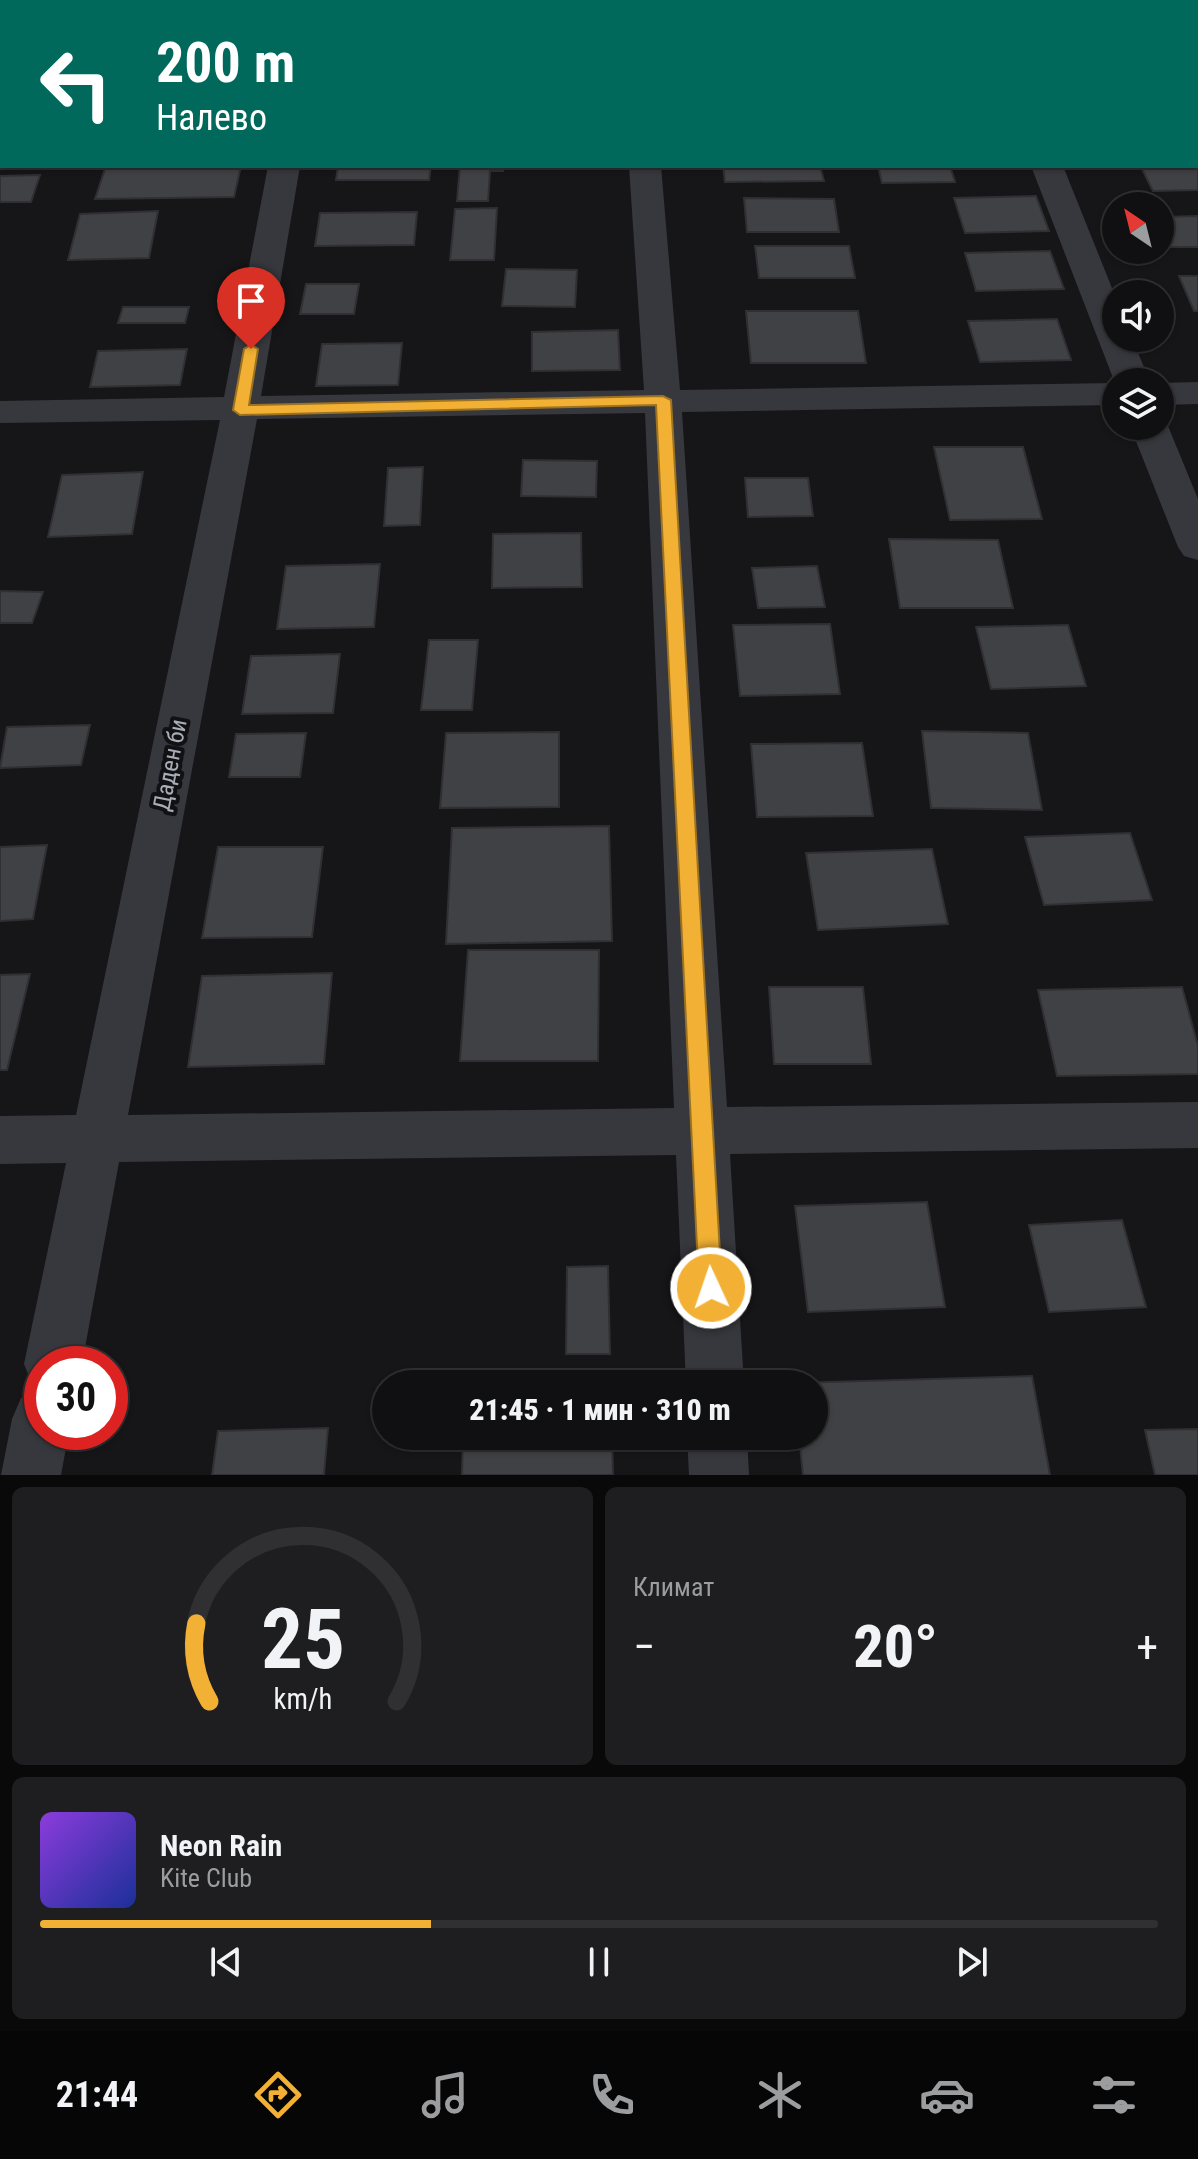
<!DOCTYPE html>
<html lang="ru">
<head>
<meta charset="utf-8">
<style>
  body { margin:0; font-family:"Roboto Condensed",sans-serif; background:#1e1e20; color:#f1f3f6; height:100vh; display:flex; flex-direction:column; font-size:30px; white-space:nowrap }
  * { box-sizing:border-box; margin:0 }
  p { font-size:26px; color:#9c9d9f }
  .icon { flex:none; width:44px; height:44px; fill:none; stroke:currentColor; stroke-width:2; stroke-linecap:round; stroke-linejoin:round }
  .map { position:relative; height:1475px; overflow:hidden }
  .panel { display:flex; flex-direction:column; gap:12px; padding:12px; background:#09090a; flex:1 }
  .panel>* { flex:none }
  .banner { position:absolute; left:0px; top:0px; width:1198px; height:168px; box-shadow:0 2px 6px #0004,0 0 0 2px #303032; background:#00695c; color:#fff; overflow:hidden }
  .needle { width:52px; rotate:325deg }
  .controls { position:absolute; left:1102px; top:192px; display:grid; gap:16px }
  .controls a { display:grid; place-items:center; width:72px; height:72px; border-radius:50%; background:#101012; box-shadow:0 2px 6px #0004,0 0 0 2px #303032; font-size:40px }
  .speed { position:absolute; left:24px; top:1346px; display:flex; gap:16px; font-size:40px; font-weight:700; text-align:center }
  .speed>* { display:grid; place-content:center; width:104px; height:104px; border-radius:50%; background:#101012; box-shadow:0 2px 6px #0004,0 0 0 2px #303032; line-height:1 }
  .speed .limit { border:12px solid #d22; background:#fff; color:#111 }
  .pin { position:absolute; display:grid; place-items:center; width:68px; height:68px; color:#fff; margin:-82px -34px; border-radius:50% 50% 50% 0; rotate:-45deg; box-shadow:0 0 8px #0007 }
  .pin .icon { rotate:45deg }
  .me { position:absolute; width:88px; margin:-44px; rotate:357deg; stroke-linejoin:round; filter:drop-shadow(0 0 6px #0008) }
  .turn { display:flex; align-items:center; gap:28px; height:168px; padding:0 24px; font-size:36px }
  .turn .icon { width:104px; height:104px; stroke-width:2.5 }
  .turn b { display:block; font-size:56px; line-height:68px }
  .big { font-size:60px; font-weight:800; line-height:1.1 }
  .panel .tile { flex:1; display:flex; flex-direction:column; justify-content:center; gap:12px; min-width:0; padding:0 28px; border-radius:12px; background:#1e1e20 }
  .panel .dial { align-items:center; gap:0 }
  .dial svg { height:208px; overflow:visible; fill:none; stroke:#303032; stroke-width:7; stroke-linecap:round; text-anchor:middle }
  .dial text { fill:#f1f3f6; stroke:none }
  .song { display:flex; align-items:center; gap:24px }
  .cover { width:96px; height:96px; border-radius:12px; background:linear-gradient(135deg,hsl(270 70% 55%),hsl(230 70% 35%)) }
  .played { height:8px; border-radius:4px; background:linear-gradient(90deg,#f2b134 35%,#303032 35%) }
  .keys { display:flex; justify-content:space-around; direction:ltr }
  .heat { display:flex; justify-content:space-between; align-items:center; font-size:44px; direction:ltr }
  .panel .tiles { flex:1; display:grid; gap:12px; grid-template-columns:1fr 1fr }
  .tile:last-child { grid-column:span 2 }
  .trip { position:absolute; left:372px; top:1370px; width:456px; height:80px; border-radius:40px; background:#101012; box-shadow:0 2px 6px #0004,0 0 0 2px #303032; font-weight:800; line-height:80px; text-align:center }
  .dock { display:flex; height:128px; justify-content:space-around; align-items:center; background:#060607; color:#9c9d9f }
  .dock .icon { width:56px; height:56px }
  .dock .current { color:#f2b134 }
  .dock b { font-size:36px; color:#f1f3f6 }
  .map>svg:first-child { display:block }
  .building { fill:#404145; stroke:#303034; stroke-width:2 }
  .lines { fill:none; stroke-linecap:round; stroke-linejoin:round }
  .street { fill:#37383d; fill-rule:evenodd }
  .route { fill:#f2b134; stroke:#9d7322; stroke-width:2 }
  .labels { text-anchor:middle; stroke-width:8; stroke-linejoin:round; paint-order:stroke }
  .street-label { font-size:24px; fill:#a8adb8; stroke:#111113 }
</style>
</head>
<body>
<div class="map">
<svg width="1198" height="1475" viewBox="0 0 1198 1475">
  <rect width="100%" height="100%" fill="#161618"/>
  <g class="building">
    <polygon points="1198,165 1198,190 1153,191 1141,167"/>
    <polygon points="106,166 241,166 234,197 95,199"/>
    <polygon points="338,166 431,166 429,180 336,180"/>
    <polygon points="460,166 503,166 503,171 490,171 488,201 457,201"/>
    <polygon points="723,166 820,166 824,181 725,182"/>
    <polygon points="878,166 950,166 955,182 882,183"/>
    <polygon points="40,175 31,202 0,202 0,176"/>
    <polygon points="1036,196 1049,231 965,233 954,198"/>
    <polygon points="744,198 834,199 839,232 747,232"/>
    <polygon points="497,208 494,260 450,260 455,209"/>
    <polygon points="158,211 149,258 68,260 80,214"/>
    <polygon points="417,212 414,245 315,246 320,213"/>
    <polygon points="1198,216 1198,247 1160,247 1160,217"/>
    <polygon points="755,246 849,246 855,278 759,278"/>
    <polygon points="1050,251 1064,289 976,291 965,253"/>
    <polygon points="506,269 577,270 575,307 502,306"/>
    <polygon points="1179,276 1198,276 1198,311 1194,311"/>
    <polygon points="306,284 359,284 354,314 300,314"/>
    <polygon points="123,307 189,307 185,323 118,323"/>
    <polygon points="746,311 858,311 866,363 751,363"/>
    <polygon points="1057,319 1071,360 980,362 968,321"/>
    <polygon points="618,330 620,370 532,371 532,332"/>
    <polygon points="402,343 398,385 316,386 322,344"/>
    <polygon points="187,349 180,385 90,387 98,351"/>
    <polygon points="934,447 1023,447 1042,519 950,520"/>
    <polygon points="523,460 597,461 596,497 521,496"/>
    <polygon points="423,467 420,525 384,526 388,468"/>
    <polygon points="143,472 132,534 48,537 62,475"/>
    <polygon points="745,478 808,478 813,516 748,517"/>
    <polygon points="581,533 582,587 492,588 493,534"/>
    <polygon points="889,539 998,540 1013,608 900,608"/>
    <polygon points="380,564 374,627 277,629 286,566"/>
    <polygon points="817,566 825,607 758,608 752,568"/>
    <polygon points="0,591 43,592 32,623 0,623"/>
    <polygon points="830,624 840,694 740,696 733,625"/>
    <polygon points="1068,625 1086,686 991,689 976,627"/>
    <polygon points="429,640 478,640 472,710 421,710"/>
    <polygon points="340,654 333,713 242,714 251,656"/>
    <polygon points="90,725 81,765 0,768 7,727"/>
    <polygon points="922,731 1028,733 1042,810 931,808"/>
    <polygon points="559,732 559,807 440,808 446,733"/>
    <polygon points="306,733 300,777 229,777 236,734"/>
    <polygon points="862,743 873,816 757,817 751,744"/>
    <polygon points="609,826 612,941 446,944 452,828"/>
    <polygon points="1130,833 1152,900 1044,905 1025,837"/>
    <polygon points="47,845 33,919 0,921 0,847"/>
    <polygon points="218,847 323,847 312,937 202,938"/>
    <polygon points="932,849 948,924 818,930 806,853"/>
    <polygon points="468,950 599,950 598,1061 460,1061"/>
    <polygon points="332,973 324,1064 188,1067 202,976"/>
    <polygon points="30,974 7,1070 0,1070 0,975"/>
    <polygon points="769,987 863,987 871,1064 774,1064"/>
    <polygon points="1182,987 1198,1046 1198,1074 1057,1076 1038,990"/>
    <polygon points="927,1202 945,1307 808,1312 795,1206"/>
    <polygon points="1122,1220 1146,1307 1049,1312 1029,1225"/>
    <polygon points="608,1266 610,1354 566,1354 567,1267"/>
    <polygon points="1032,1376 1050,1475 803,1475 799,1436 814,1436 814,1384 794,1383"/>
    <polygon points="328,1428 324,1475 212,1475 218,1431"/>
    <polygon points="1198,1429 1198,1475 1155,1475 1145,1430"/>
    <polygon points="463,1436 612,1436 613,1475 462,1475"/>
  </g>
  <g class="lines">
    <g class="street">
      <rect x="300" y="0" width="28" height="2"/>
      <rect x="619" y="0" width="28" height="2"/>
      <polygon points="969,0 997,0 998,2 970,2"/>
      <rect x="1196" y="16" width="2" height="16"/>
      <rect x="0" y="22" width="2" height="16"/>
      <path d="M268,166H300L261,396L644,390L629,166H661L680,390L1115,383L1031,166H1063L1116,298V338H1132L1150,382H1116V405L682,412L727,1107L1198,1102V1148L730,1154L744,1384H686L676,1155L119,1162L82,1364H42V1388L32,1384L24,1364L66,1163L0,1164V1116L76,1115L220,420L0,423V401L224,397ZM645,413L674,1108L128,1115L257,419Z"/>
      <polygon points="1198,382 1198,404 1160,405 1160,383"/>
      <polygon points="1160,417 1168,426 1198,499 1198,560 1184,556 1178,547 1130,426 1160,426"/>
      <polygon points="42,1389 42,1432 69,1432 61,1475 1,1475 12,1419 21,1398"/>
      <polygon points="687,1436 747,1436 749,1475 689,1475"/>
    </g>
  </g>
  <polygon class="route" points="251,345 258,349 249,405 663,396 671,400 722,1288 719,1296 711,1299 702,1296 699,1288 656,405 240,415 233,410 244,349"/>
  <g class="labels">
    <g class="street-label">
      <text transform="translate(170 765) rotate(-79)" y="8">Даден би</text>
    </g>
  </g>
</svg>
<div class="controls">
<a><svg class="needle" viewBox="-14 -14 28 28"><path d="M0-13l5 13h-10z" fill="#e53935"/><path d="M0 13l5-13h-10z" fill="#9c9d9f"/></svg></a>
<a><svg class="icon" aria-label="sound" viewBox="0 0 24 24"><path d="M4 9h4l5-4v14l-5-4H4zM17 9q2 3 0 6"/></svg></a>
<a><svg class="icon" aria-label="layers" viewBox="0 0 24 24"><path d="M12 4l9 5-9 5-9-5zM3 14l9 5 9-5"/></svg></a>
</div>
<div class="speed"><div class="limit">30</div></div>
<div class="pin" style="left:251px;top:349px;background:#d93025"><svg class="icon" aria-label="arrive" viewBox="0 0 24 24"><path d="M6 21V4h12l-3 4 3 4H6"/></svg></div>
<svg class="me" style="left:711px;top:1288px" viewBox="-20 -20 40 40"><circle r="17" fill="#f2b134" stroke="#fff" stroke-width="3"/><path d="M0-11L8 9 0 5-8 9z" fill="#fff"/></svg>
<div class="trip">21:45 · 1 мин · 310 m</div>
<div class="banner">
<div class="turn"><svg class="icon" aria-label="left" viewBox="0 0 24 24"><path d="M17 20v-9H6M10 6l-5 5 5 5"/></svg><div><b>200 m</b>Налево</div></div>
</div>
</div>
<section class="panel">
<div class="tiles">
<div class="tile dial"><svg viewBox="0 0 100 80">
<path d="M14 69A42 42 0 1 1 86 69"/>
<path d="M14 69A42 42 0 0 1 9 39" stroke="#f2b134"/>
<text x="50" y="56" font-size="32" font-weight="700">25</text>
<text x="50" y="72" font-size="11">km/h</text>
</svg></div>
<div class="tile"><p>Климат</p>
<div class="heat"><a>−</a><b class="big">20°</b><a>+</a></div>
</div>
<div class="tile">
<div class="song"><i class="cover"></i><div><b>Neon Rain</b><p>Kite Club</p></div></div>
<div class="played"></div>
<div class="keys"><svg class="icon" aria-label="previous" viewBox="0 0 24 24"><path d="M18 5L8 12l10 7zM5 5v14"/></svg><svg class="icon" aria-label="pause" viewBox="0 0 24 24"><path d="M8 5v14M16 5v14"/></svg><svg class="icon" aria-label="next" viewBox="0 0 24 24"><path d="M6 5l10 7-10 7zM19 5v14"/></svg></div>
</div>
</div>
</section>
<nav class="dock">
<b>21:44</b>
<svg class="icon current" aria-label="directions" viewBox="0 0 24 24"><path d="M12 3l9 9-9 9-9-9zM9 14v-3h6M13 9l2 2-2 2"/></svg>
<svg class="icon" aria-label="music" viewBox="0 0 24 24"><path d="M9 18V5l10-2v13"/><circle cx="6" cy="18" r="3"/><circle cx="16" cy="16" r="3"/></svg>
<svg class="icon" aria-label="phone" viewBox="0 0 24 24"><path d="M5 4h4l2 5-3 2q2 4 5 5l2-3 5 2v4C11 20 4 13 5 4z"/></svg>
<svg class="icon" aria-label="climate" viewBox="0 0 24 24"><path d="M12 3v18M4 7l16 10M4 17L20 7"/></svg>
<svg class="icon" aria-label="car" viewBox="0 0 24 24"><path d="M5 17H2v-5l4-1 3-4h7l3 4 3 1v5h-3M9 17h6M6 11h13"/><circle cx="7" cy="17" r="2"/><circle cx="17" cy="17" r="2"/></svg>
<svg class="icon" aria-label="filters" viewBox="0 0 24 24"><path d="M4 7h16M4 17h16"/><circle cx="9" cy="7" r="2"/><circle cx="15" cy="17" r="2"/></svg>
</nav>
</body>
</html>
